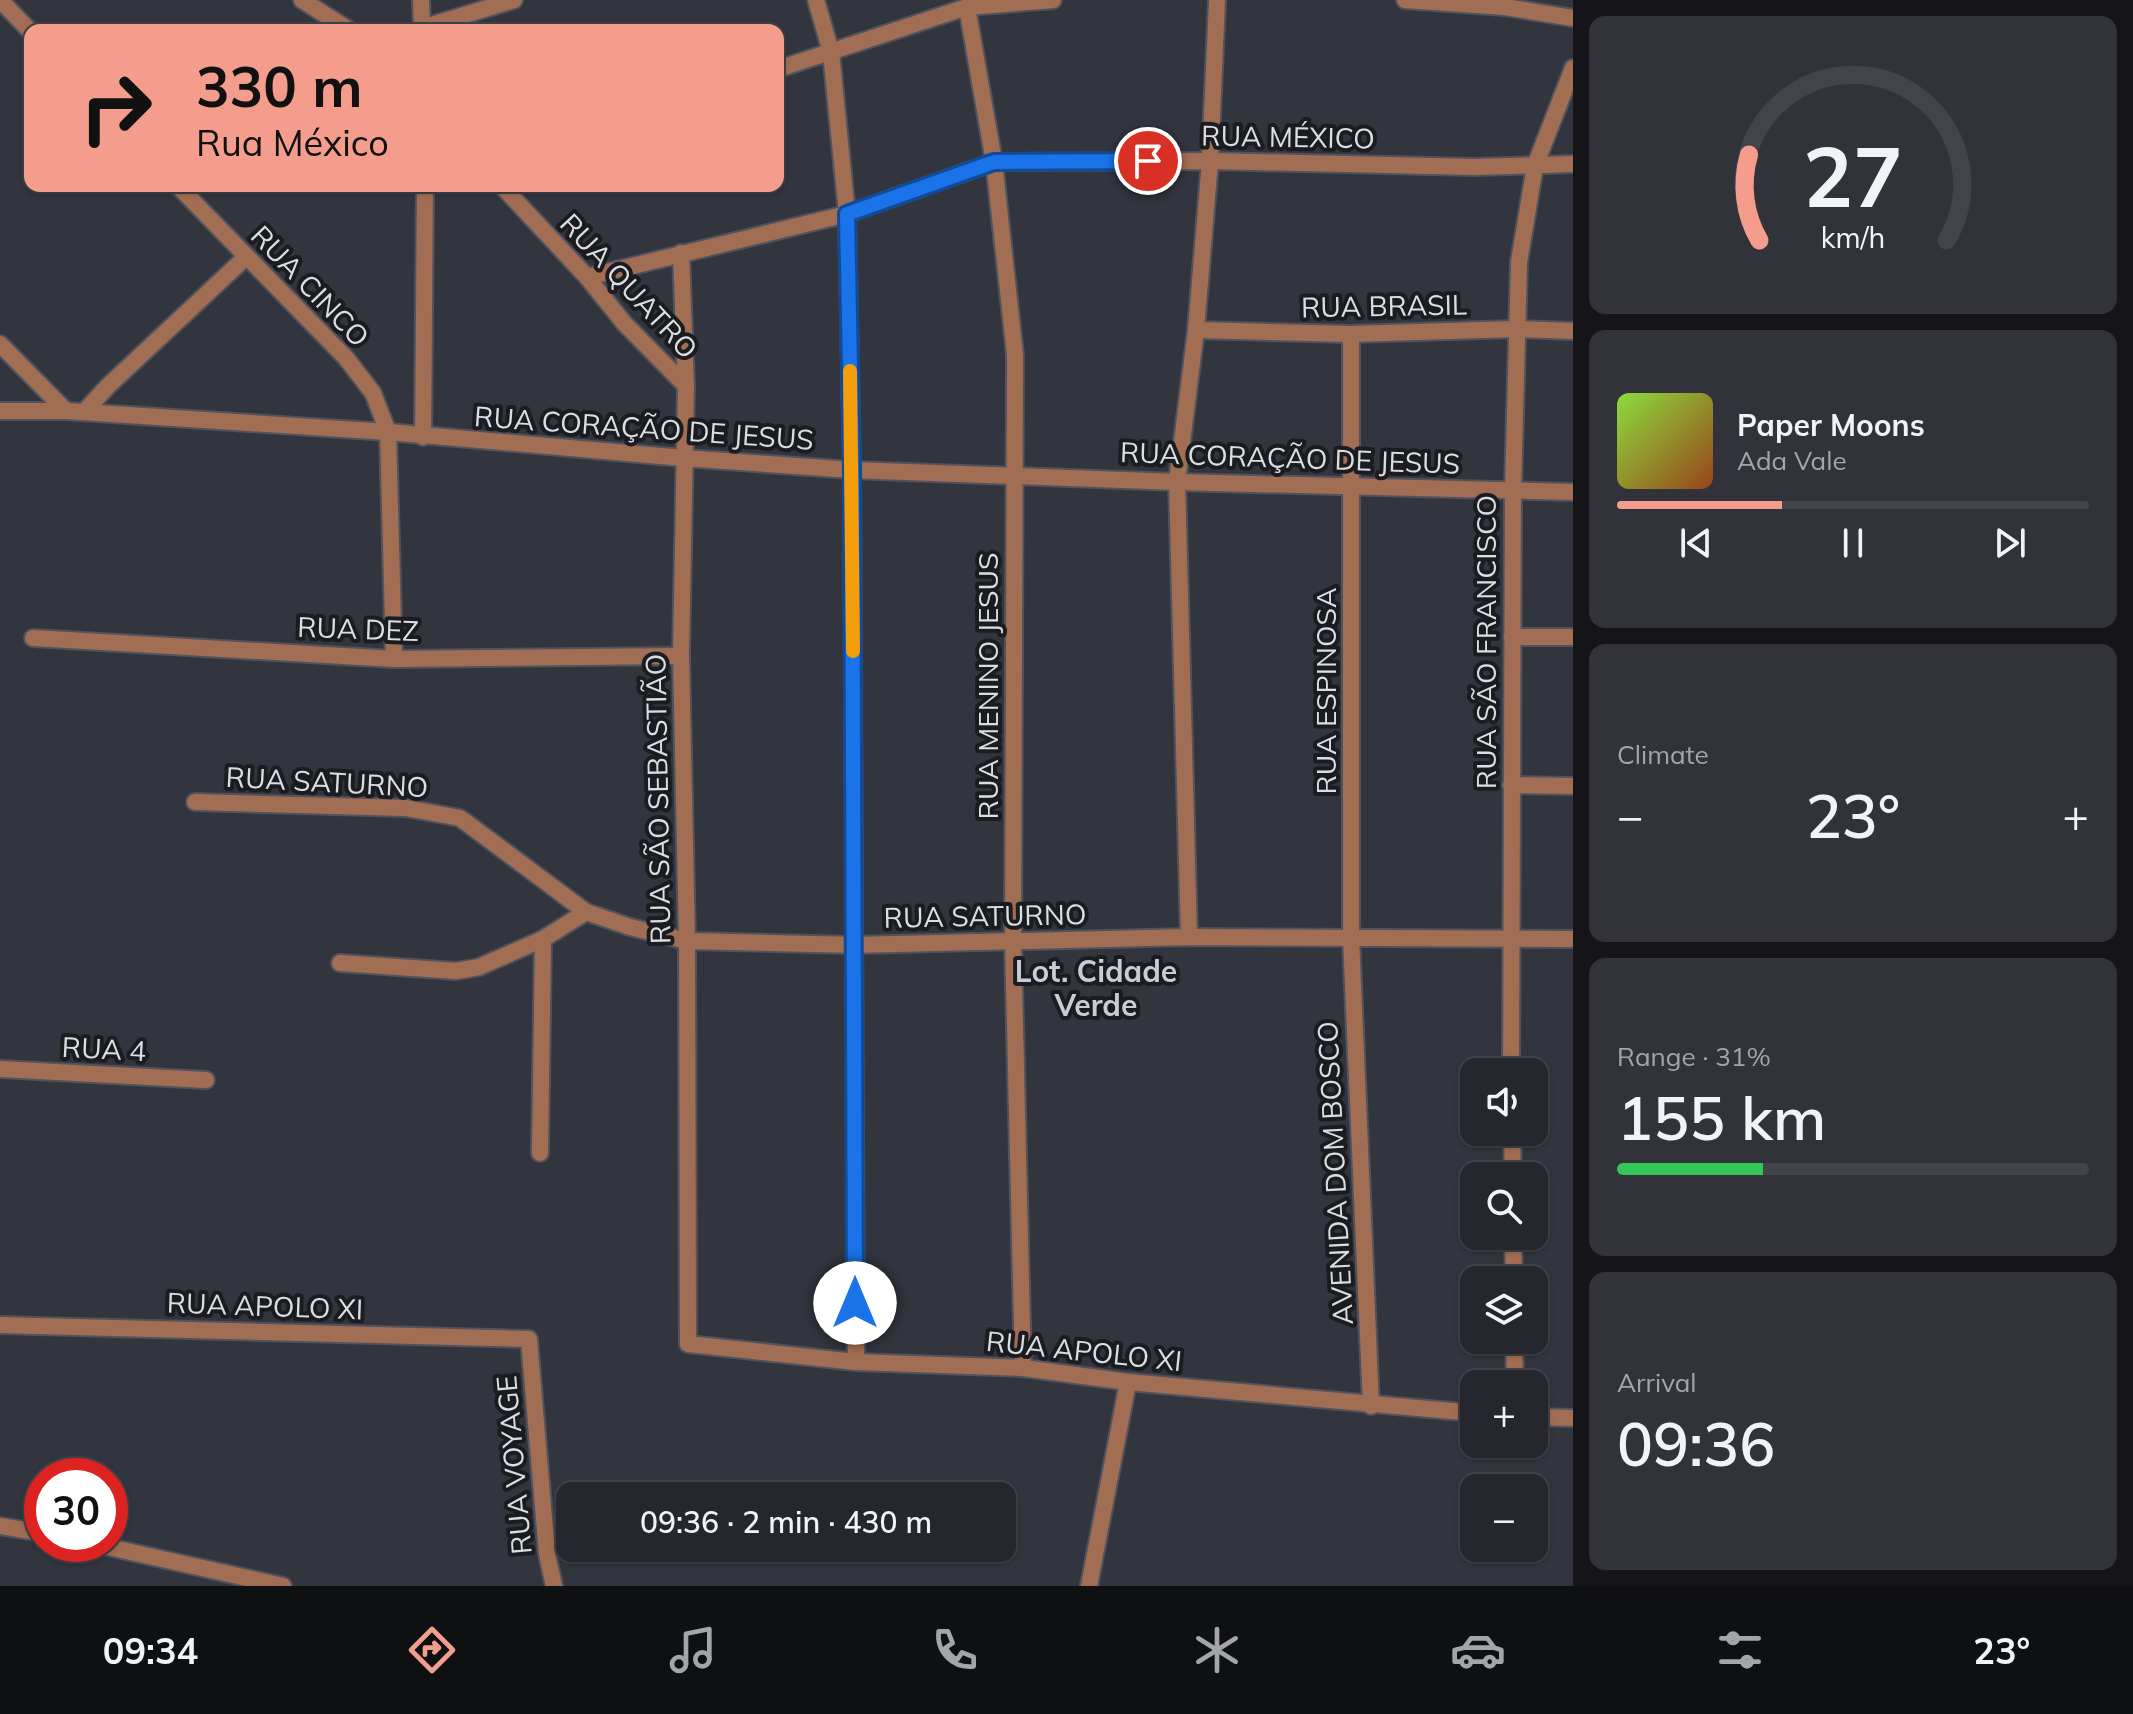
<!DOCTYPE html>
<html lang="en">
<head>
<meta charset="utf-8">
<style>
  body { margin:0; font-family:Mulish,sans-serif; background:#32333a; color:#f1f3f6; height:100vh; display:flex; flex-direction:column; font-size:30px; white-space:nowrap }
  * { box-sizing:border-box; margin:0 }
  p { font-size:26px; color:#a4a5aa }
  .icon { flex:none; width:44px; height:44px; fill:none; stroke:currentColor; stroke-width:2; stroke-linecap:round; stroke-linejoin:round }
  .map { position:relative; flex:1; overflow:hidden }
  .side { display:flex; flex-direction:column; gap:16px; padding:16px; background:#151519; width:560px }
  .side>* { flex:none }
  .hud { position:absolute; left:24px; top:24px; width:760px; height:168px; border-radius:16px; box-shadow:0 2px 6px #0004,0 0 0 2px #42444a; background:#f49d8c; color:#111; overflow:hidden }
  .controls { position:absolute; left:1460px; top:1058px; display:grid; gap:16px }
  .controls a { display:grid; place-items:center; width:88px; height:88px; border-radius:16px; background:#26272e; box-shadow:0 2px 6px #0004,0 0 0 2px #42444a; font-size:40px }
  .speed { position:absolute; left:24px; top:1458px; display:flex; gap:16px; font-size:40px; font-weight:700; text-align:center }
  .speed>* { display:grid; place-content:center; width:104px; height:104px; border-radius:50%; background:#26272e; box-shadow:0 2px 6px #0004,0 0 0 2px #42444a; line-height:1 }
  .speed .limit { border:12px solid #d22; background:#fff; color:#111 }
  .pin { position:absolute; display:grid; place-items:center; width:68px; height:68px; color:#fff; margin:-34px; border:4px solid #fff; border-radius:50%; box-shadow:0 2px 8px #0007 }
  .me { position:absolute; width:88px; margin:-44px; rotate:0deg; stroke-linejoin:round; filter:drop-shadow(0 0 6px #0008) }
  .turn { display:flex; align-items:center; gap:28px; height:168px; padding:0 40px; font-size:36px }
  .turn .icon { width:104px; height:104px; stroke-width:2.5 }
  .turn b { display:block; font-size:56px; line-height:68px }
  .big { font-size:60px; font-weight:600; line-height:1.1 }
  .side .card { flex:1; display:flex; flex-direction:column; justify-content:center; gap:12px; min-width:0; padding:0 28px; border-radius:16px; background:#32333a }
  .side .dial { align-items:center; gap:0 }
  .dial svg { height:208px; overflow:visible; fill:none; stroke:#42444a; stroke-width:7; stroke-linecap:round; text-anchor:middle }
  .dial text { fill:#f1f3f6; stroke:none }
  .song { display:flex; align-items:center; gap:24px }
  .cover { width:96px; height:96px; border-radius:12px; background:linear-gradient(135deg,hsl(90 70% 55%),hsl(20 70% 35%)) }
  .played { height:8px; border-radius:4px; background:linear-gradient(90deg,#f49d8c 35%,#42444a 35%) }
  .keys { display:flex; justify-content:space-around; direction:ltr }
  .heat { display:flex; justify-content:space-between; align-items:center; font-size:44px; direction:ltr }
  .charge { height:12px; border-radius:6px; background:linear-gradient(90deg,#34c759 31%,#42444a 0) }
  .trip { position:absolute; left:556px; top:1482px; width:460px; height:80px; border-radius:16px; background:#26272e; box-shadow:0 2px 6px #0004,0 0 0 2px #42444a; font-weight:600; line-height:80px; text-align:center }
  .dock { display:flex; height:128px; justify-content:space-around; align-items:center; background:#0f1012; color:#a4a5aa }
  .dock .icon { width:56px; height:56px }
  .dock .on { color:#f49d8c }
  .dock b { font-size:36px; color:#f1f3f6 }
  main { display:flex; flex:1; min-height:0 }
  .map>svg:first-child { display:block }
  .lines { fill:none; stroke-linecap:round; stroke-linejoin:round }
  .minor-casing { stroke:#50525c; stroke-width:20 }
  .minor { stroke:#a26e53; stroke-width:16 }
  .route-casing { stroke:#114b97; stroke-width:20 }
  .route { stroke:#1a73e8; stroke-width:14 }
  .slow { stroke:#f59e0b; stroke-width:14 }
  .labels { text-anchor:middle; stroke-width:8; stroke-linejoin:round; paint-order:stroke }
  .street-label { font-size:28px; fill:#dbdde3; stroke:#1b1c20 }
  .neighbourhood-label { font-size:30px; font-weight:bold; fill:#c9ccd8; stroke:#1b1c20 }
</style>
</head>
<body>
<main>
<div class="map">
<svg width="1573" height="1586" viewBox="0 0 1573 1586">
  <rect width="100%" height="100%" fill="#32343e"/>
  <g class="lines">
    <g class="minor-casing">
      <g id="minor">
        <polyline points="0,0 30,31"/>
        <polyline points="302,0 349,30"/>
        <polyline points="421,0 422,30"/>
        <polyline points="816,0 831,52 847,214 852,470 856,1362"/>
        <polyline points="1405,0 1505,7 1573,18"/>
        <polyline points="967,7 994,162 1015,355 1013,941 1023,1368"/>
        <polyline points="422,28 514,0"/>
        <polyline points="778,69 967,7 1053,0"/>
        <polyline points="178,186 346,358 373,393 388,432 394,659"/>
        <polyline points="502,186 587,277 624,323 686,386"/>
        <polyline points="681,253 686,386 681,656 687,941 688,1344 856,1362 1023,1368 1128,1382 1474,1413"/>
        <polyline points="587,277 847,214 994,162 1210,161 1475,167 1573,164"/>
        <polyline points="1196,330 1351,334 1516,329 1573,331"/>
        <polyline points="1351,334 1351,938 1371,1406"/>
        <polyline points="0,344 66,411"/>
        <polyline points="0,411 66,411 388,432 683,458 852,470 1177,482 1573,492"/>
        <polyline points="84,412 108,386 246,257"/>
        <polyline points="423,437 425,186"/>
        <polyline points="1512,637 1573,637"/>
        <polyline points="33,638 394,659 681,656"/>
        <polyline points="1511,785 1573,786"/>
        <polyline points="195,802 406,808 460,818 586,912 630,927 687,941 854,945 1189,937 1573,939"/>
        <polyline points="1189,937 1177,482 1196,330 1210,161 1217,0"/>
        <polyline points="340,963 456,971 479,967 543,939 586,912"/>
        <polyline points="0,1069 206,1080"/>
        <polyline points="1511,1072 1513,490 1519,262 1535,166 1573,68"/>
        <polyline points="1512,1132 1513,1176"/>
        <polyline points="540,1153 543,939"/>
        <polyline points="1513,1236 1514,1280"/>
        <polyline points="0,1325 529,1339 547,1554 554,1586"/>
        <polyline points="1514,1340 1515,1384"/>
        <polyline points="1534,1417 1573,1418"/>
        <polyline points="0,1526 42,1533"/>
        <polyline points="95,1544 283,1586"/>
        <polyline points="1089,1586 1128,1382"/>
      </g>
    </g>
    <use href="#minor" class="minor"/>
  </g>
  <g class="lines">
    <g class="route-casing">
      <polyline id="route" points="855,1303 852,470 847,214 994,162 1148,161"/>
    </g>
    <use href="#route" class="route"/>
    <polyline class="slow" points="850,371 853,651"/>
  </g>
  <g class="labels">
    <g class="street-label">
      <text transform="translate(1288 137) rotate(1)" y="10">RUA MÉXICO</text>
      <text transform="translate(310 286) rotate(46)" y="10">RUA CINCO</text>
      <text transform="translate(629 286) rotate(47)" y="10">RUA QUATRO</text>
      <text transform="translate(1384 306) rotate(-1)" y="10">RUA BRASIL</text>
      <text transform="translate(644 428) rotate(4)" y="10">RUA CORAÇÃO DE JESUS</text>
      <text transform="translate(1290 458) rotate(2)" y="10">RUA CORAÇÃO DE JESUS</text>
      <text transform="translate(358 629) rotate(2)" y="10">RUA DEZ</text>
      <text transform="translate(1486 642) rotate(-90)" y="10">RUA SÃO FRANCISCO</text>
      <text transform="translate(988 686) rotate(-90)" y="10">RUA MENINO JESUS</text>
      <text transform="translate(1326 691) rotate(-90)" y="10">RUA ESPINOSA</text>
      <text transform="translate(327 782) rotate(3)" y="10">RUA SATURNO</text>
      <text transform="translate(658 799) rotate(-91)" y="10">RUA SÃO SEBASTIÃO</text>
      <text transform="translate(985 916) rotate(-1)" y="10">RUA SATURNO</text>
      <text transform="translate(104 1049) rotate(3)" y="10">RUA 4</text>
      <text transform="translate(1335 1173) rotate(-93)" y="10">AVENIDA DOM BOSCO</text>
      <text transform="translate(265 1306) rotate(2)" y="10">RUA APOLO XI</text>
      <text transform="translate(1084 1351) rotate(6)" y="10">RUA APOLO XI</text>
      <text transform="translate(514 1465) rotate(-95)" y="10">RUA VOYAGE</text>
    </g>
    <g class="neighbourhood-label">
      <text x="1096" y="982">Lot. Cidade<tspan x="1096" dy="34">Verde</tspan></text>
    </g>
  </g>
</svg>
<div class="controls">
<a><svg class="icon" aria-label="sound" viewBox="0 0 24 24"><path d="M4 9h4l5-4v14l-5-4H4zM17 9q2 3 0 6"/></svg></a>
<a><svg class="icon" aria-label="search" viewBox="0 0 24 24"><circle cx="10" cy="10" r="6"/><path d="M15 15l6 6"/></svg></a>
<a><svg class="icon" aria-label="layers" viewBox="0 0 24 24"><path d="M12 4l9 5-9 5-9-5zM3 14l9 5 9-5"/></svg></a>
<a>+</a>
<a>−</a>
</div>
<div class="speed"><div class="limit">30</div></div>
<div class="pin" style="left:1148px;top:161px;background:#d93025"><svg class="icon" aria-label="arrive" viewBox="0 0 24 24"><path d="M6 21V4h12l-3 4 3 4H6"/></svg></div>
<svg class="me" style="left:855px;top:1303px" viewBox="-20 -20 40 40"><circle r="19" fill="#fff"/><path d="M0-13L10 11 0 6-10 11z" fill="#1a73e8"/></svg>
<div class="trip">09:36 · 2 min · 430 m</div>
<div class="hud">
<div class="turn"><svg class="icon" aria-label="right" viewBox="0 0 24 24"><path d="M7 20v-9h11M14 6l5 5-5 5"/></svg><div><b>330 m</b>Rua México</div></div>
</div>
</div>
<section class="side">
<div class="card dial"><svg viewBox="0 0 100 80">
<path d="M14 69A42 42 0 1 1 86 69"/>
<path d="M14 69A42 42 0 0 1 10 36" stroke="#f49d8c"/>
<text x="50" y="56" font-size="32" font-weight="700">27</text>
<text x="50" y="72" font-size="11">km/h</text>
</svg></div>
<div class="card">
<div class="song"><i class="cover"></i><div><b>Paper Moons</b><p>Ada Vale</p></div></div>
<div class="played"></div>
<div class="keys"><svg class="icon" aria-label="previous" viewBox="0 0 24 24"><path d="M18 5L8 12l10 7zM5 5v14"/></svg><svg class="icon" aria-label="pause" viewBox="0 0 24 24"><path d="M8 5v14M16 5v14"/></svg><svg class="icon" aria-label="next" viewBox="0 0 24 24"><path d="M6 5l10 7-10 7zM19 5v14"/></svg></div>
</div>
<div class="card"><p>Climate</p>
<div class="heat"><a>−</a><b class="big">23°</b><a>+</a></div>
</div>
<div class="card"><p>Range · 31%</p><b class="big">155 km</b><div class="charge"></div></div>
<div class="card"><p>Arrival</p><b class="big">09:36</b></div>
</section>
</main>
<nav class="dock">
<b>09:34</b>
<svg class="icon on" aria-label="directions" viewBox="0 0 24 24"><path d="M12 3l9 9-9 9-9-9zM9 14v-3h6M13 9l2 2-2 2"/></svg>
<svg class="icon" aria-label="music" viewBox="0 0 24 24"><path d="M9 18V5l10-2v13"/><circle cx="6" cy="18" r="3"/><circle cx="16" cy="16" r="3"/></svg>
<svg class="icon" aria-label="phone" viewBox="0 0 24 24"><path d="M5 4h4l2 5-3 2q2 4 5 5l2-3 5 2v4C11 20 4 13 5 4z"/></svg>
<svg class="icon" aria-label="climate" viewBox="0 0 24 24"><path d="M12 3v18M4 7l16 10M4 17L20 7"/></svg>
<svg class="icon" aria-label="car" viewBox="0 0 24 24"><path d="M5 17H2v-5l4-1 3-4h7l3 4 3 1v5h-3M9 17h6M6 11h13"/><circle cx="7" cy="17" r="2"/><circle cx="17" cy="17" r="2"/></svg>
<svg class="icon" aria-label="filters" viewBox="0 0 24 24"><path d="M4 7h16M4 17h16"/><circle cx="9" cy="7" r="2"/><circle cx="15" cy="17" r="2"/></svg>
<b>23°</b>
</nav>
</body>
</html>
